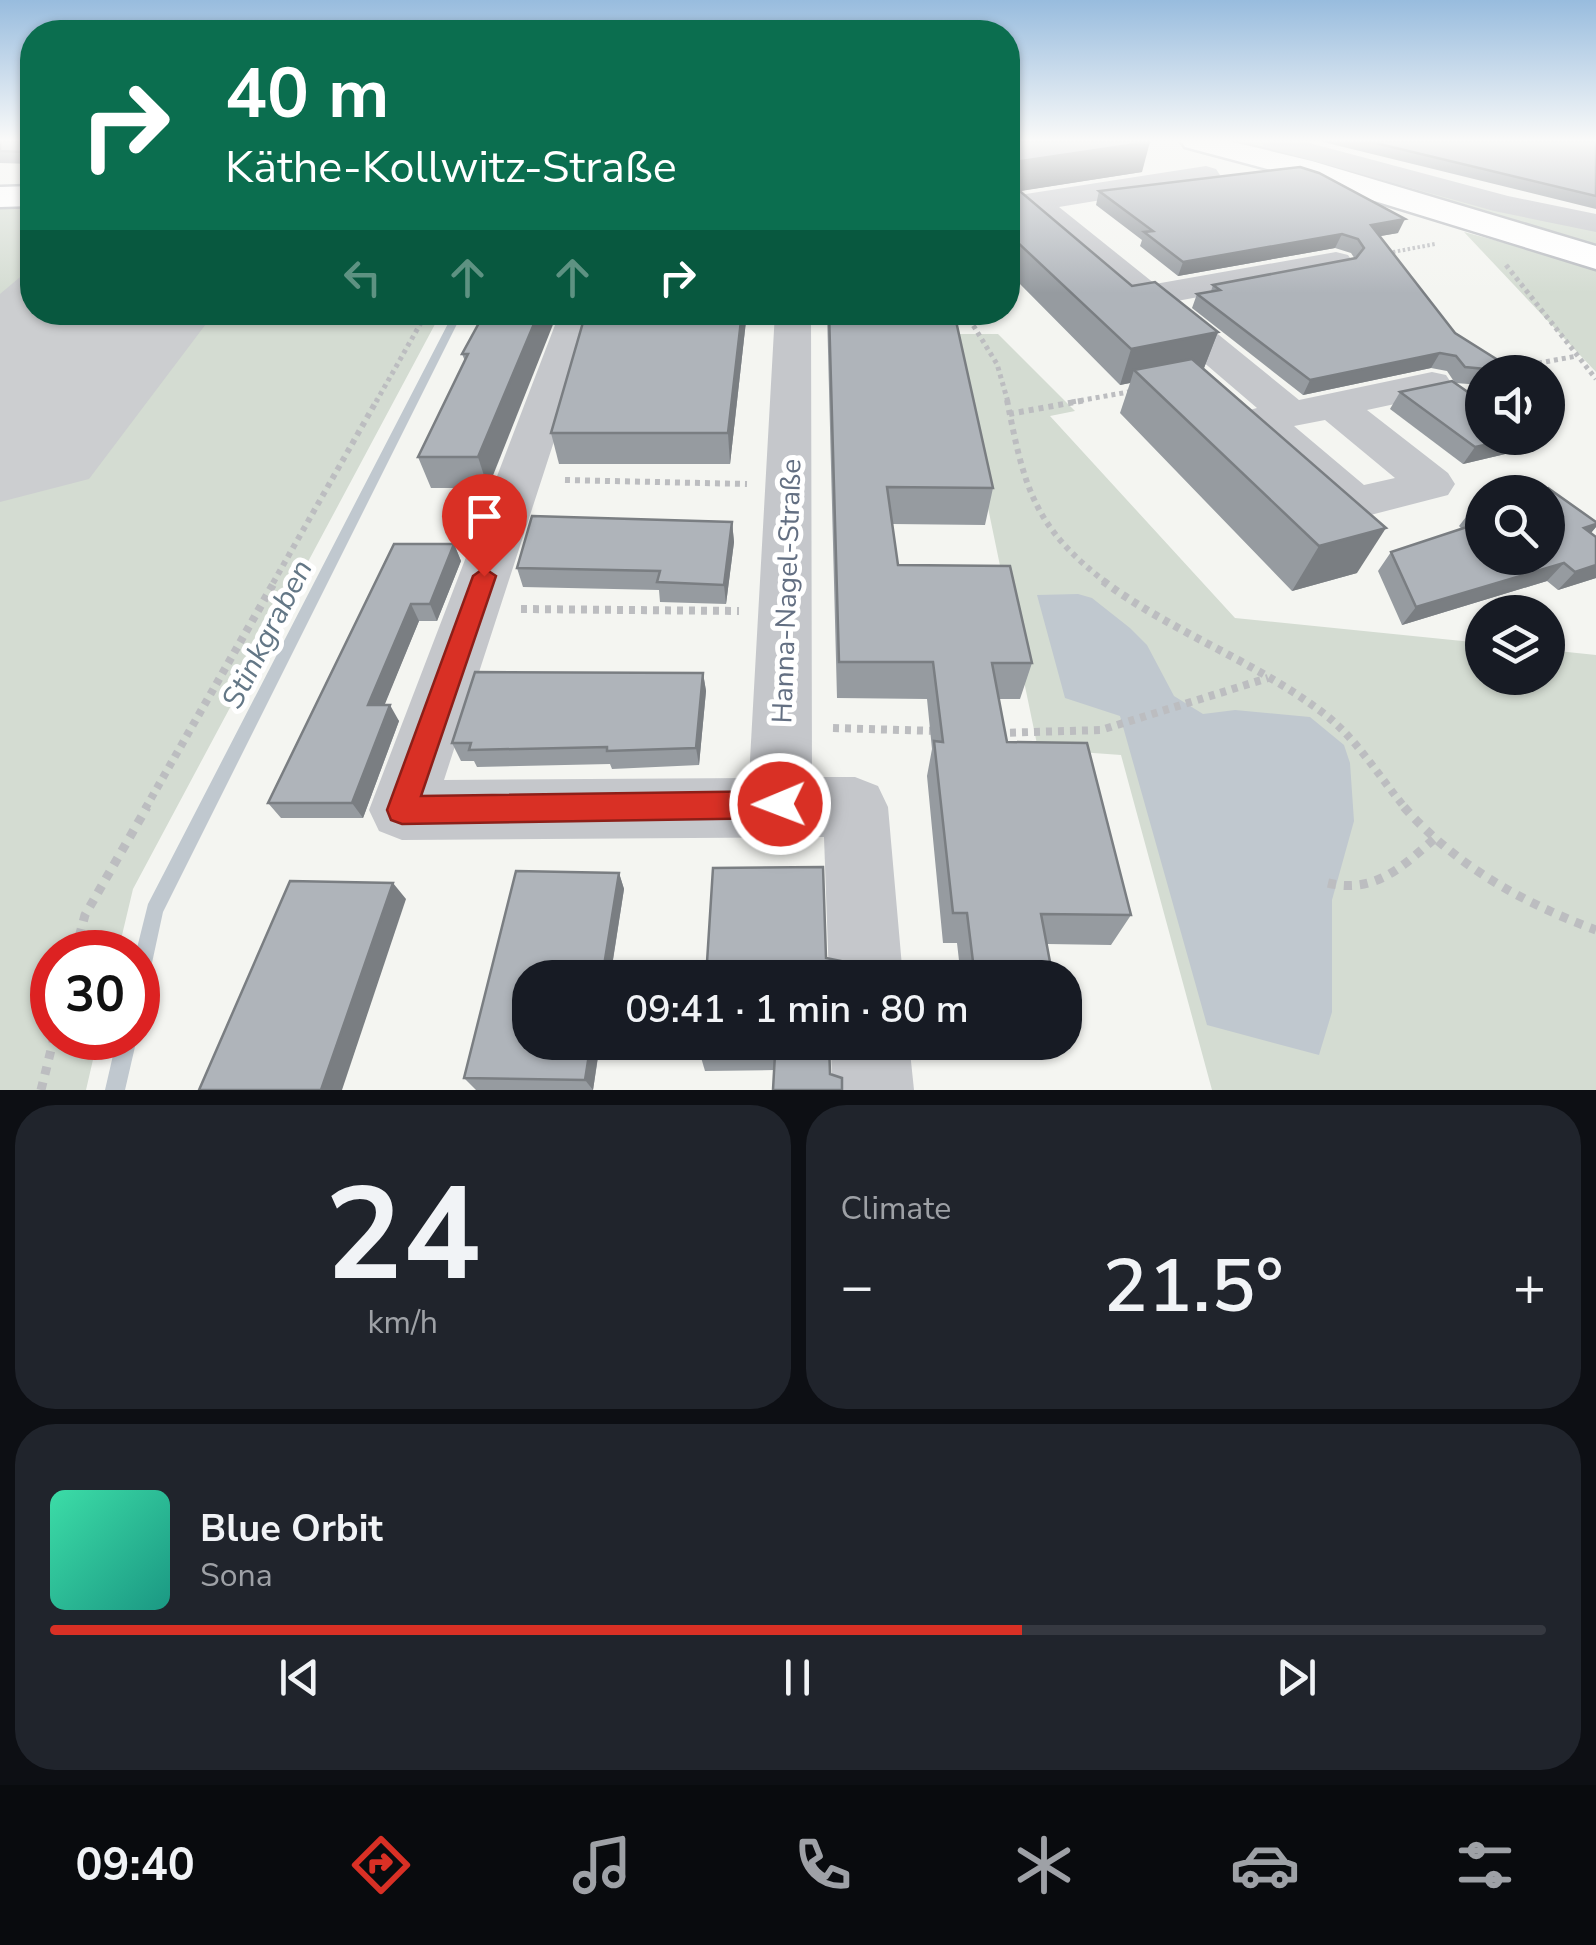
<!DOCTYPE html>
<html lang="en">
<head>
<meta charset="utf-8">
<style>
  body { margin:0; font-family:"Nunito Sans",sans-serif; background:#20242c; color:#f1f3f6; height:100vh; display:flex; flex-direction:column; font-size:38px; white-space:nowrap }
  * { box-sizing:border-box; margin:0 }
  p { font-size:32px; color:#9ea1a6 }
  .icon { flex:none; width:55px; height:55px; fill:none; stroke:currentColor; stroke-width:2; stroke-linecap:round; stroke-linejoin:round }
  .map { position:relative; height:1090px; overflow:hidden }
  .drawer { display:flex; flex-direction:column; gap:15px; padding:15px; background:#0d0f14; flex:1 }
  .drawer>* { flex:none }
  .hud { position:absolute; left:20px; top:20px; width:1000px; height:305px; border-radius:40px; box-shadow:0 2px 8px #0004; background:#0b6e4f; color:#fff; overflow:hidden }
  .fabs { position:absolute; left:1465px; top:355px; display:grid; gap:20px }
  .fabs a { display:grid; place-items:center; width:100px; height:100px; border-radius:50%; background:#171b24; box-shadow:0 2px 8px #0004; font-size:50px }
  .speed { position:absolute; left:30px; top:930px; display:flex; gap:20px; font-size:50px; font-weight:700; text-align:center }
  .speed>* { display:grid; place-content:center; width:130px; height:130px; border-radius:50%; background:#171b24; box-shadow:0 2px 8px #0004; line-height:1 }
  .speed .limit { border:15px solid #d22; background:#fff; color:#111 }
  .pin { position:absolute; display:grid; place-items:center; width:85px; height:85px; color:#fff; margin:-102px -42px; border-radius:50% 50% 50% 0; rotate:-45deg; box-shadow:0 0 10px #0007 }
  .pin .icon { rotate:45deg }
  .me { position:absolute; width:110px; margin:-55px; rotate:269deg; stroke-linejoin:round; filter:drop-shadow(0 0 8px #0008) }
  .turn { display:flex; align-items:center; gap:35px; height:210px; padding:0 40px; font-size:45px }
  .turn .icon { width:130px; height:130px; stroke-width:2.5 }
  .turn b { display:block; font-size:70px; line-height:85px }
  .lanes { display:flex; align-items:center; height:95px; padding:0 40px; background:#0003; justify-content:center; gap:50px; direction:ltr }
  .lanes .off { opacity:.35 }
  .big { font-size:75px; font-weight:600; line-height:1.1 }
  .drawer .card { flex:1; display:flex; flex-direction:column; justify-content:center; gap:15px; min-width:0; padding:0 35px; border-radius:40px; background:#20242c }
  .drawer .dial { align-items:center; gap:0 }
  .dial b { font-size:130px; line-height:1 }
  .song { display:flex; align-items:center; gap:30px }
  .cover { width:120px; height:120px; border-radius:15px; background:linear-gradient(135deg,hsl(160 70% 55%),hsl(170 70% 35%)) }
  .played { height:10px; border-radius:5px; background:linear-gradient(90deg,#d93025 65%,#363941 65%) }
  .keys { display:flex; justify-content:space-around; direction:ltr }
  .heat { display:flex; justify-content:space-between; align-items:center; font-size:55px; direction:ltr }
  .drawer .tiles { flex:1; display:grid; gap:15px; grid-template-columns:1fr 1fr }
  .card:last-child { grid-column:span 2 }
  .trip { position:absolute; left:512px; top:960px; width:570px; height:100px; border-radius:40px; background:#171b24; box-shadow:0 2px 8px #0004; font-weight:600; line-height:100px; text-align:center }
  .tab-bar { display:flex; height:160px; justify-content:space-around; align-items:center; background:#090b0e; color:#9ea1a6 }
  .tab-bar .icon { width:70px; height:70px }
  .tab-bar .selected { color:#d93025 }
  .tab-bar b { font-size:45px; color:#f1f3f6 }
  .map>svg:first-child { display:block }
  .green { fill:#d4dcd2 }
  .water { fill:#c0c8cf }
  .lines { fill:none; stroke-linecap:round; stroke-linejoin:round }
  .stream { fill:#c0c8cf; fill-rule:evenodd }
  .runway { fill:#ccced0; fill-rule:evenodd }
  .secondary-casing { stroke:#b7babf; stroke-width:5 }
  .path-far4 { stroke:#bcbdc0; stroke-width:4; stroke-dasharray:2.5 2.5; stroke-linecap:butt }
  .path-far3 { stroke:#bcbdc0; stroke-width:5; stroke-dasharray:4 4; stroke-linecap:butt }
  .path-far2 { stroke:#bcbdc0; stroke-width:6; stroke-dasharray:5 5; stroke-linecap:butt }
  .path-far1 { stroke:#bcbdc0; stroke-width:8; stroke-dasharray:6 6; stroke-linecap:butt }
  .path { stroke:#bcbdc0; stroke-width:9; stroke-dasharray:8 8; stroke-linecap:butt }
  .street { fill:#c5c7cb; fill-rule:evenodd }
  .secondary { fill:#fff; fill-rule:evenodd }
  .wall { fill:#969ba0 }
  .shaded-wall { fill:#7a7e82 }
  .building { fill:#afb4ba; stroke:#7a7e82; stroke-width:2.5 }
  .route { fill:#d93025; stroke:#8d1f18; stroke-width:2.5 }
  .labels { text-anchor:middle; stroke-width:10; stroke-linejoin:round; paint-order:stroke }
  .street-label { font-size:28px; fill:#636f82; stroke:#fff }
  .water-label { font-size:30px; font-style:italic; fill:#637786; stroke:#fff }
</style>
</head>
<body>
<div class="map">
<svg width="1596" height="1090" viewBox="0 0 1596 1090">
  <rect width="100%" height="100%" fill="#f4f5f1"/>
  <g class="green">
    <polygon points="1229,141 1254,141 1466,202 1596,231 1596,247"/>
    <polygon points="0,207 32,208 32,312 441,313 133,889 118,952 52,952 52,1038 98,1038 86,1090 0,1090"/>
    <polygon points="1464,232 1596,267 1596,372"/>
    <polygon points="952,334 998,334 1075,411 1050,416 1235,618 1482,643 1482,678 1548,678 1548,650 1596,655 1596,1090 1212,1090 1121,755 1038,749"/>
  </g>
  <polygon class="water" points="1078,594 1092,598 1130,628 1147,645 1174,696 1203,714 1235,710 1310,717 1344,745 1350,763 1354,821 1332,900 1332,1012 1319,1055 1207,1025 1120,716 1065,698 1037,595"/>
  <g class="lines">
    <g class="stream">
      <polygon points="454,312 463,312 163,912 147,986 145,993 138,995 138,952 136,952 148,904"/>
      <polygon points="117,1038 137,1038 125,1090 105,1090"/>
    </g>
    <polygon class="runway" points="32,267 32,312 215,312 89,479 0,502 0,294"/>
    <g class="secondary-casing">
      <g id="secondary">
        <polygon points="1181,141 1229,141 1312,161 1596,246 1596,269 1290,175 1185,147"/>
        <polygon points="32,186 32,206 0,207 0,187"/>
      </g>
    </g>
    <polyline class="path-far4" points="1388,253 1435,244"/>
    <g class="path-far3">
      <polyline points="1506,265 1596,379"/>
      <polyline points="965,312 997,364 1008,402"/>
      <polyline points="1491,372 1577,356"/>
      <polyline points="376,402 427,312"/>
      <polyline points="1072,402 1134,391"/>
    </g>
    <g class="path-far2">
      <path d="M1007,400C1024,486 1033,527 1107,583"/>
      <polyline points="1009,414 1086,400"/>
      <polyline points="565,480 747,484"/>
      <polyline points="273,583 377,400"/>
    </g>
    <g class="path-far1">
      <path d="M1103,581C1173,633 1258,662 1327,716C1359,742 1380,778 1406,809"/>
      <polyline points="521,609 739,611"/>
      <polyline points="833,728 936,731"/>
      <polyline points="998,733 1101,730 1268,678"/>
      <polyline points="145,809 275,581"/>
    </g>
    <g class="path">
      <path d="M1404,807C1456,866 1523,903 1596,930"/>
      <path d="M1328,883C1374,894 1401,868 1434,839"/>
      <polyline points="75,952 85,915 147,807"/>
      <polyline points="41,1090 54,1038"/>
    </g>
    <g class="street">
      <polygon points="1260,141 1302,141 1508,196 1596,214 1596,232 1494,211 1264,147"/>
      <path d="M1206,166L1216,169L1220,175L1216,181L1059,207L1155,284L1336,252L1348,255L1353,262L1348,269L1177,301L1299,400L1432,372L1446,375L1452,384L1446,393L1367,410L1448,473L1455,484L1448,495L1355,519L1338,514L1246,429L1240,420L1246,411L1257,408L1028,212L1008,213V197L1012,196ZM1325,420L1395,478L1364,485L1294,426Z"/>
      <polygon points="560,312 596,312 444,780 749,778 775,312 811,312 812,777 855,777 878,786 888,807 903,978 829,978 824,837 402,840 379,831 369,810"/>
      <polygon points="831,1042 909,1042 914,1090 832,1090"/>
    </g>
    <use href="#secondary" class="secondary"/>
  </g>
  <g class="wall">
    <polygon points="0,141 32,141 32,164 0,163"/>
    <polygon points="1008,141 1142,172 1019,191 1132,286 1218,332 1204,368 1202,368 1357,573 1292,591 1120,413 1130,383 1120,385 1008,272"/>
    <polygon points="1319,141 1596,141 1596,209"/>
    <polygon points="1099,191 1398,233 1380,236 1455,333 1517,372 1482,372 1482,385 1455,383 1447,371 1431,368 1303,395 1192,308 1197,294 1211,291 1213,285 1355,259 1351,253 1335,248 1178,276 1140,246 1142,240 1096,205"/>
    <polygon points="485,312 488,488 431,488 418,457 465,361 462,354"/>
    <polygon points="747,312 730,464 559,464 551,433"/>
    <polygon points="827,312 954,312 993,488 985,525 892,524 898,565 1032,663 1020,699 999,699 1007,742 1131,915 1111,945 1047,944 1053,978 961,978 957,943 943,943 927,776 932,749 927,699 837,698"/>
    <polygon points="1400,392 1518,451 1463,464 1390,409"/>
    <polygon points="1482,505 1482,558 1596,527 1591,533 1596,578 1558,590 1547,581 1402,625 1378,571 1391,552 1462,529 1459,526 1473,508"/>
    <polygon points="732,522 734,542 726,604 660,602 659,590 523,587 517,568"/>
    <polygon points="454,544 461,561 437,621 419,621 384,705 399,721 363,818 281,818 268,803"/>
    <polygon points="703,673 706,691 699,765 612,769 610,764 477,767 474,761 461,761 452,743"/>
    <polygon points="619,873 624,889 593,1090 476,1090 464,1078"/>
    <polygon points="829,1042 774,1070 705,1071 700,1054"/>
  </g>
  <g class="shaded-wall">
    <polygon points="1150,142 1142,172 1008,193 1008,163"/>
    <polygon points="1405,219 1398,233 1364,239 1371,225"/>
    <polygon points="1342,234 1335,248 1178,276 1183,262"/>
    <polygon points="1014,239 1008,272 1008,240"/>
    <polygon points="539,312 558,312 488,488 478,457"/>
    <polygon points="742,312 747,312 730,464 728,433"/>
    <polygon points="1218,332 1204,368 1144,380 1134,370 1130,383 1120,385 1131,349"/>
    <polygon points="1440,353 1431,368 1303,395 1310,380"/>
    <polygon points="1518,438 1528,438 1518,451 1463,464 1475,447"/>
    <polygon points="732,522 734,542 726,604 724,585"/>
    <polygon points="1596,524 1596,527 1583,542 1584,528"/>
    <polygon points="1386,528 1357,573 1292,591 1319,546"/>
    <polygon points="454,544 461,561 437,621 430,604"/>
    <polygon points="1564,563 1547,581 1402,625 1416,607"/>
    <polygon points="1596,565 1596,578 1558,590 1575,572"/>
    <polygon points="411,604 419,621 378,721 368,705"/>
    <polygon points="703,673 706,691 699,765 696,748"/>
    <polygon points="390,705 399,721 363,818 352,803"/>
    <polygon points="619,873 624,889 610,978 602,978"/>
    <polygon points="393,883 406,899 342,1090 321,1090"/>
    <polygon points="591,1042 600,1042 593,1090 585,1080"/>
  </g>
  <g class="building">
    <polygon points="0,141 32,141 32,152 0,151"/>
    <polygon points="1008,141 1147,141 1150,142 1008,163"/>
    <polygon points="1367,141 1596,141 1596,196"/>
    <polygon points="1300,167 1319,173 1405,219 1371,225 1455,333 1517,372 1465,367 1456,356 1440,353 1310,380 1197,294 1220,290 1213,285 1356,258 1364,248 1358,239 1342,234 1183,262 1144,232 1153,231 1099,191"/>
    <polygon points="1008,181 1132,286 1155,282 1218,332 1131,349 1014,239 1008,240"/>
    <polygon points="485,312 539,312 478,457 418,457 468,354 462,354"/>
    <polygon points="586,312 742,312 728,433 551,433"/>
    <polygon points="829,312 954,312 993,488 887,487 898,565 1010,566 1032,663 992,663 1007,742 1087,743 1131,915 1041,914 1053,978 975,978 967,913 953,913 934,741 943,742 933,662 839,662"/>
    <polygon points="1192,359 1386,528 1319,546 1134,370"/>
    <polygon points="1452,381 1482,402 1482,438 1518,438 1475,447 1400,392"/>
    <polygon points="1548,488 1596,522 1596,524 1584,528 1596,537 1596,565 1575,572 1564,563 1416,607 1391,552 1482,522 1482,558 1548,558 1548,492 1531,492"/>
    <polygon points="1482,505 1482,516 1473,508"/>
    <polygon points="532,516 732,522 724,585 657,582 660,571 517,568"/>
    <polygon points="394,544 454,544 430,604 411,604 368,705 390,705 352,803 268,803"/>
    <polygon points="475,672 703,673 696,748 607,751 607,747 469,750 471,743 452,743"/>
    <polygon points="823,867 826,958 846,962 846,978 706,978 713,868"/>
    <polygon points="516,871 619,873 602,978 530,978 530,1042 591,1042 585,1080 464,1078"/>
    <polygon points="290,881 393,883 321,1090 199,1090"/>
    <polygon points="701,1042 829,1042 830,1074 842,1078 842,1090 773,1090 775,1054 700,1054"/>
  </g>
  <linearGradient id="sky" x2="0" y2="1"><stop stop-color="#98bcde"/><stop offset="0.48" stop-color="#fafaf9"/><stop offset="1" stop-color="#fafaf9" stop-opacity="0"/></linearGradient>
  <rect width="1596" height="293" fill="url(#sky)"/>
  <polygon class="route" points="484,568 496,576 421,796 780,791 791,795 795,804 791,814 780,818 402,824 391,820 387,810 473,576"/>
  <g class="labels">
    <g class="street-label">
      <text transform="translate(786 591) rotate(-88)" y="10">Hanna-Nagel-Straße</text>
    </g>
    <g class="water-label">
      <text transform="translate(267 634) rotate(-63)" y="10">Stinkgraben</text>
    </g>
  </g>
</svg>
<div class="fabs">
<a><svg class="icon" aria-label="sound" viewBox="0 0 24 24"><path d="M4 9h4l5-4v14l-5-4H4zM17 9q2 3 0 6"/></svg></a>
<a><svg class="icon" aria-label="search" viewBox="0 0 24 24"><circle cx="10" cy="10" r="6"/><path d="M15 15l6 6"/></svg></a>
<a><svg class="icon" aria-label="layers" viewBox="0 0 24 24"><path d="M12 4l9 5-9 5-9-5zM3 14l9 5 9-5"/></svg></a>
</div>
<div class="speed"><div class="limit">30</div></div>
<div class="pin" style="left:484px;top:576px;background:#d93025"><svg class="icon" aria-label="arrive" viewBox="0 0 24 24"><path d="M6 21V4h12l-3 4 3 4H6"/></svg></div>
<svg class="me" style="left:780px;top:804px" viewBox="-20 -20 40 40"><circle r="17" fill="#d93025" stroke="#fff" stroke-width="3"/><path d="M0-11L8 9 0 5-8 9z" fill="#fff"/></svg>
<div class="trip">09:41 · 1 min · 80 m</div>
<div class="hud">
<div class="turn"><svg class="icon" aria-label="right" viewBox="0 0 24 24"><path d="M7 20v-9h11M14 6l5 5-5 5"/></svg><div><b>40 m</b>Käthe-Kollwitz-Straße</div></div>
<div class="lanes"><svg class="icon off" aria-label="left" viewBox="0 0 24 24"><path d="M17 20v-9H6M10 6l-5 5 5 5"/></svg><svg class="icon off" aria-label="ahead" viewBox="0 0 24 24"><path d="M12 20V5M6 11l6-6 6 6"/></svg><svg class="icon off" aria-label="ahead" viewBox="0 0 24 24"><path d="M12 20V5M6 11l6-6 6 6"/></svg><svg class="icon" aria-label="right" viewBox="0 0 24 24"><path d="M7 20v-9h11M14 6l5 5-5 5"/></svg></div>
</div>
</div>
<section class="drawer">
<div class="tiles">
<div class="card dial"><b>24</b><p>km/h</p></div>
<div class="card"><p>Climate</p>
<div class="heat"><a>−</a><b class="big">21.5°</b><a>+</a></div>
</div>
<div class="card">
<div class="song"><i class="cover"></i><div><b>Blue Orbit</b><p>Sona</p></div></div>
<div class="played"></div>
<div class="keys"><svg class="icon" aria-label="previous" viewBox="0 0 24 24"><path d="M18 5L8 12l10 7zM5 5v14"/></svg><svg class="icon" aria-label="pause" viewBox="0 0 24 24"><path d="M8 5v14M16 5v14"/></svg><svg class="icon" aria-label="next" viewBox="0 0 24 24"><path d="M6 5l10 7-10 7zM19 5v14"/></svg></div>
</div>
</div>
</section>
<nav class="tab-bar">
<b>09:40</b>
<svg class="icon selected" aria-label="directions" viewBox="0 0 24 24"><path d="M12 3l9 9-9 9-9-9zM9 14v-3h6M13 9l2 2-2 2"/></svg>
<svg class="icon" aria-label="music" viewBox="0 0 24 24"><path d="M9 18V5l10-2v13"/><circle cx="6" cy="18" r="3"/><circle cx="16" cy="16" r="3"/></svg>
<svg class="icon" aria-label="phone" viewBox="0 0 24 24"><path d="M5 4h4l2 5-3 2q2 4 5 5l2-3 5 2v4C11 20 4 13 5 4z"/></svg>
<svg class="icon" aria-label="climate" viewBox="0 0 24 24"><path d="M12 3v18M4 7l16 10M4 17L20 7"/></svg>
<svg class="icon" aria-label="car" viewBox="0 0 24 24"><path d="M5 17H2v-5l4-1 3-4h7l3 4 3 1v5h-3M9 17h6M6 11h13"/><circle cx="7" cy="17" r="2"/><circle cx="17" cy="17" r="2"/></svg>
<svg class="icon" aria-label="filters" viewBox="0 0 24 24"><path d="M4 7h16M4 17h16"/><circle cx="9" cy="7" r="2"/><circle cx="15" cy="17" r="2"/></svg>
</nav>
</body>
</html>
